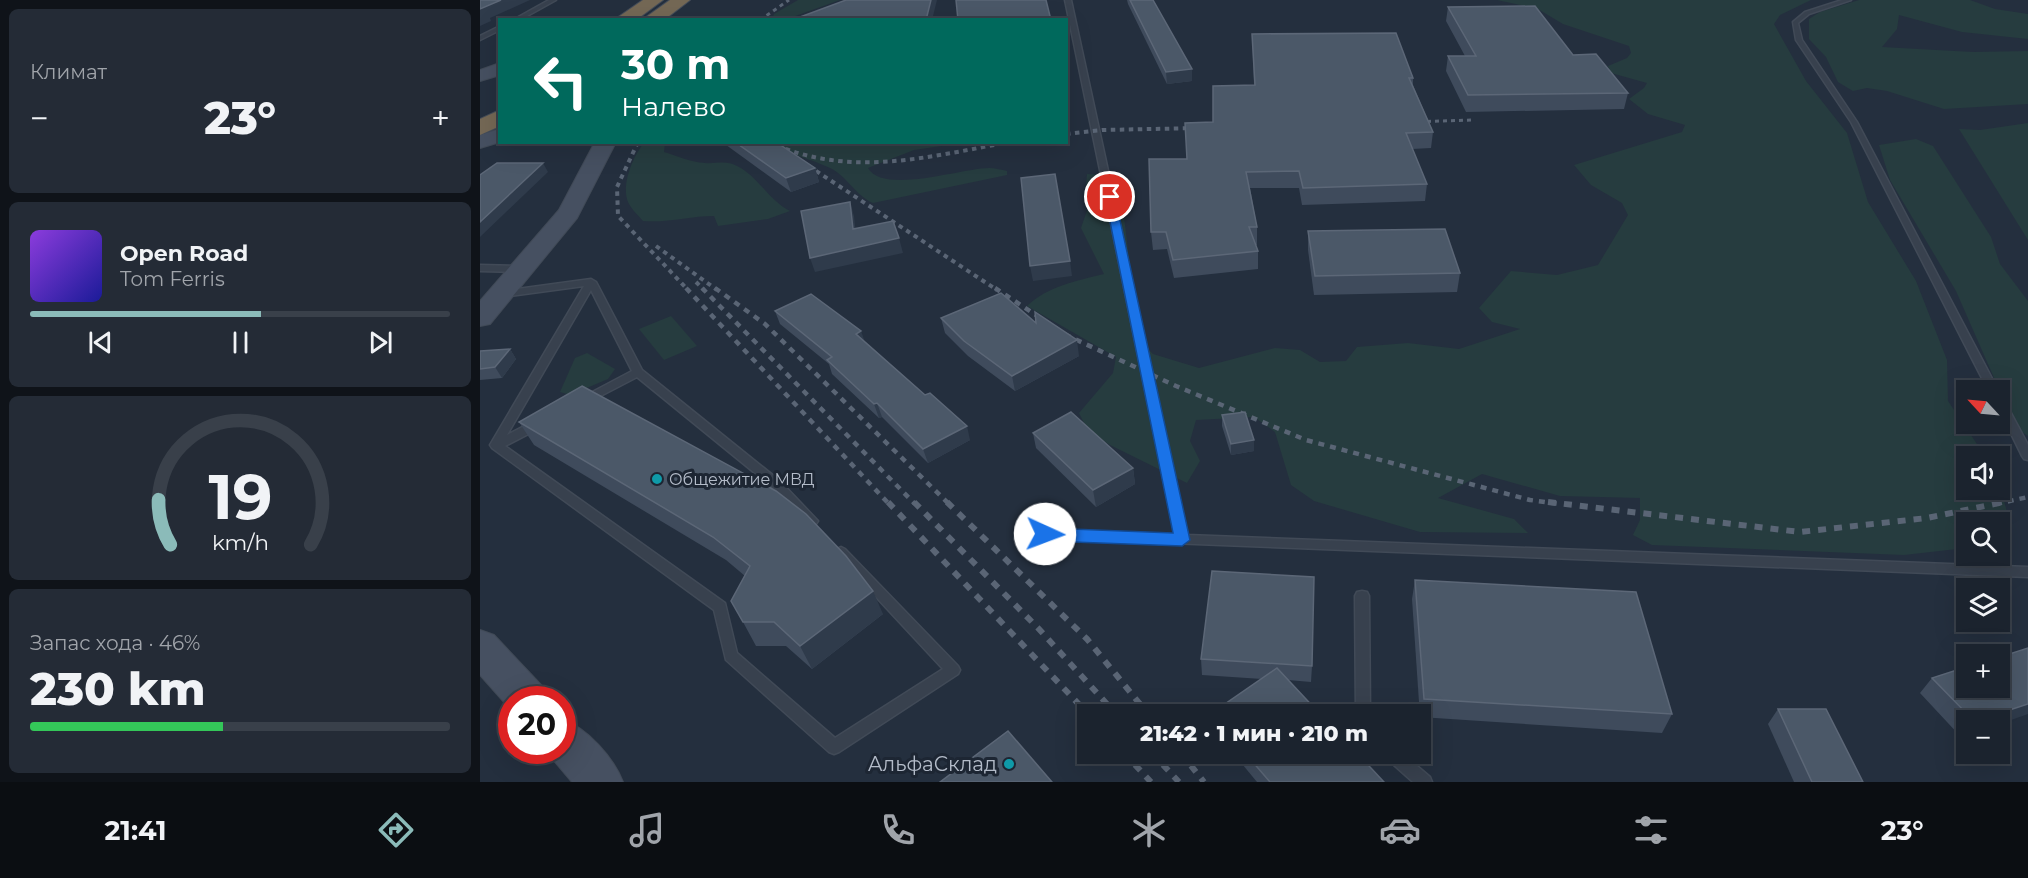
<!DOCTYPE html>
<html lang="ru">
<head>
<meta charset="utf-8">
<style>
  body { margin:0; font-family:Montserrat,sans-serif; background:#242b36; color:#f1f3f6; height:100vh; display:flex; flex-direction:column; font-size:22px; white-space:nowrap }
  * { box-sizing:border-box; margin:0 }
  p { font-size:20px; color:#a0a4aa }
  .icon { flex:none; width:33px; height:33px; fill:none; stroke:currentColor; stroke-width:2; stroke-linecap:round; stroke-linejoin:round }
  .map { position:relative; flex:1; overflow:hidden }
  .panel { display:flex; flex-direction:column; gap:9px; padding:9px; background:#0f1319; width:480px }
  .panel>* { flex:none }
  .top-card { position:absolute; left:18px; top:18px; width:570px; height:126px; border-radius:0px; box-shadow:0 6px 24px #0002,0 0 0 2px #39404a; background:#00695c; color:#fff; overflow:hidden }
  .needle { width:39px; rotate:296deg }
  .tools { position:absolute; left:1476px; top:380px; display:grid; gap:12px }
  .tools a { display:grid; place-items:center; width:54px; height:54px; border-radius:0px; background:#1b232e; box-shadow:0 6px 24px #0002,0 0 0 2px #39404a; font-size:30px }
  .speed { position:absolute; left:18px; top:686px; display:flex; gap:12px; font-size:30px; font-weight:700; text-align:center }
  .speed>* { display:grid; place-content:center; width:78px; height:78px; border-radius:50%; background:#1b232e; box-shadow:0 6px 24px #0002,0 0 0 2px #39404a; line-height:1 }
  .speed .limit { border:9px solid #d22; background:#fff; color:#111 }
  .pin { position:absolute; display:grid; place-items:center; width:51px; height:51px; color:#fff; margin:-26px; border:3px solid #fff; border-radius:50%; box-shadow:0 2px 6px #0007 }
  .me { position:absolute; width:66px; margin:-33px; rotate:92deg; stroke-linejoin:round; filter:drop-shadow(0 0 4px #0008) }
  .turn { display:flex; align-items:center; gap:21px; height:126px; padding:0 24px; font-size:27px }
  .turn .icon { width:78px; height:78px; stroke-width:2.5 }
  .turn b { display:block; font-size:42px; line-height:51px }
  .big { font-size:45px; font-weight:800; line-height:1.1 }
  .panel .card { flex:1; display:flex; flex-direction:column; justify-content:center; gap:9px; min-width:0; padding:0 21px; border-radius:9px; background:#242b36 }
  .panel .dial { align-items:center; gap:0 }
  .dial svg { height:156px; overflow:visible; fill:none; stroke:#39404a; stroke-width:7; stroke-linecap:round; text-anchor:middle }
  .dial text { fill:#f1f3f6; stroke:none }
  .song { display:flex; align-items:center; gap:18px }
  .cover { width:72px; height:72px; border-radius:9px; background:linear-gradient(135deg,hsl(270 70% 55%),hsl(240 70% 35%)) }
  .played { height:6px; border-radius:3px; background:linear-gradient(90deg,#8bbbb9 55%,#39404a 55%) }
  .keys { display:flex; justify-content:space-around; direction:ltr }
  .heat { display:flex; justify-content:space-between; align-items:center; font-size:33px; direction:ltr }
  .charge { height:9px; border-radius:4px; background:linear-gradient(90deg,#34c759 46%,#39404a 0) }
  .trip { position:absolute; left:597px; top:704px; width:354px; height:60px; border-radius:0px; background:#1b232e; box-shadow:0 6px 24px #0002,0 0 0 2px #39404a; font-weight:800; line-height:60px; text-align:center }
  .menu { display:flex; height:96px; justify-content:space-around; align-items:center; background:#0b0e12; color:#a0a4aa }
  .menu .icon { width:42px; height:42px }
  .menu .selected { color:#8bbbb9 }
  .menu b { font-size:27px; color:#f1f3f6 }
  main { display:flex; flex:1; min-height:0 }
  .map>svg:first-child { display:block }
  .green { fill:#263c3f }
  .lines { fill:none; stroke-linecap:round; stroke-linejoin:round }
  .lane-casing { stroke:#414a57; stroke-width:3 }
  .secondary-casing { stroke:#414a57; stroke-width:2 }
  .highway-casing { stroke:#434c59; stroke-width:2 }
  .lane { fill:#38414e; fill-rule:evenodd }
  .secondary { fill:#465061; fill-rule:evenodd }
  .highway { fill:#746855; fill-rule:evenodd }
  .rail-far3 { stroke:#5a6575; stroke-width:3; stroke-dasharray:4 4; stroke-linecap:butt }
  .rail-far2 { stroke:#5a6575; stroke-width:4; stroke-dasharray:4.5 4.5; stroke-linecap:butt }
  .rail-far1 { stroke:#5a6575; stroke-width:4.5; stroke-dasharray:6 6; stroke-linecap:butt }
  .rail { stroke:#5a6575; stroke-width:6; stroke-dasharray:8 8; stroke-linecap:butt }
  .wall { fill:#3f4b5c }
  .shaded-wall { fill:#2f3b4b }
  .building { fill:#4b5868; stroke:#5c6777; stroke-width:1.5 }
  .route { fill:#1a73e8; stroke:#114b97; stroke-width:1.5 }
  .culture-dot { fill:#0f9aa8; stroke:#1d2633; stroke-width:2 }
  .labels { text-anchor:middle; stroke-width:6; stroke-linejoin:round; paint-order:stroke }
  .poi-label { font-size:16px; fill:#b4bcc9; stroke:#1d2633; text-anchor:start }
  .near-poi-label { font-size:20px; fill:#b4bcc9; stroke:#1d2633; text-anchor:end }
</style>
</head>
<body>
<main>
<section class="panel">
<div class="card"><p>Климат</p>
<div class="heat"><a>−</a><b class="big">23°</b><a>+</a></div>
</div>
<div class="card">
<div class="song"><i class="cover"></i><div><b>Open Road</b><p>Tom Ferris</p></div></div>
<div class="played"></div>
<div class="keys"><svg class="icon" aria-label="previous" viewBox="0 0 24 24"><path d="M18 5L8 12l10 7zM5 5v14"/></svg><svg class="icon" aria-label="pause" viewBox="0 0 24 24"><path d="M8 5v14M16 5v14"/></svg><svg class="icon" aria-label="next" viewBox="0 0 24 24"><path d="M6 5l10 7-10 7zM19 5v14"/></svg></div>
</div>
<div class="card dial"><svg viewBox="0 0 100 80">
<path d="M14 69A42 42 0 1 1 86 69"/>
<path d="M14 69A42 42 0 0 1 8 46" stroke="#8bbbb9"/>
<text x="50" y="56" font-size="32" font-weight="700">19</text>
<text x="50" y="72" font-size="11">km/h</text>
</svg></div>
<div class="card"><p>Запас хода · 46%</p><b class="big">230 km</b><div class="charge"></div></div>
</section>
<div class="map">
<svg width="1548" height="782" viewBox="0 0 1548 782">
  <rect width="100%" height="100%" fill="#242f3e"/>
  <g class="green">
    <polygon points="318,0 360,0 307,19 292,19 294,14"/>
    <path d="M1017,0H1331L1300,15L1294,24L1326,81L1367,133L1388,202L1436,281L1467,360L1468,401L1505,456H1486V489H1520V487L1531,526L1520,544V522H1486V548L1424,555L1172,545L1153,535L1160,520V498L1080,496L1002,474L958,498L1034,519L1048,533L940,532L834,501L811,485L795,432L774,417L716,420L710,441L720,461L707,483L630,445L608,431L599,413L633,373L636,357L547,306C568,286 596,281 624,274L601,228L612,196L606,186L607,174L627,175L644,217L659,340L673,354L719,368L795,348L820,350L840,362L866,361L877,347L928,343L979,349L1040,329L1012,322L999,308L1031,271L1077,275L1118,265L1148,215L1142,203L1111,185L1094,165L1202,132L1205,125L1168,114L1149,99L1164,88L1167,83L1131,73L1128,66L1147,58L1151,53L1149,46L1083,24L1058,9Z"/>
    <polygon points="1379,0 1490,0 1515,9 1548,14 1548,39 1482,32 1419,15 1417,29 1402,47 1493,52 1548,51 1548,104 1464,109 1407,91 1387,88 1373,91 1358,82 1346,57 1329,39 1329,19 1340,12"/>
    <polygon points="1548,123 1548,240 1479,129 1500,130"/>
    <polygon points="1436,139 1453,146 1511,237 1520,264 1548,301 1548,436 1536,428 1476,291 1410,180 1399,145"/>
    <path d="M164,143H185L184,152C197,156 211,162 225,163C237,164 246,160 257,166C278,176 289,201 310,211L288,219L238,226L234,216C210,216 188,223 163,221C158,215 151,209 148,202C141,185 153,156 164,143Z"/>
    <path d="M295,143H482L434,150L388,168C403,195 483,168 509,168C515,168 522,170 527,171V175L393,203C375,195 367,176 350,168C329,158 314,157 295,143Z"/>
    <polygon points="191,316 217,346 184,360 159,329"/>
    <polygon points="107,353 135,369 128,379 90,395 80,392 95,358"/>
  </g>
  <g class="lines">
    <g class="lane-casing">
      <g id="lane">
        <polygon points="69,0 76,0 40,20 33,20"/>
        <polygon points="585,0 591,0 707,535 1548,567 1548,577 538,537 536,534 538,531 542,529 695,535"/>
        <polygon points="1362,0 1371,0 1329,14 1318,23 1322,40 1377,122 1518,390 1508,390 1371,122 1316,40 1313,22 1325,12"/>
        <polygon points="20,26 20,30 0,40 0,36"/>
        <polygon points="0,265 41,266 45,269 41,272 0,271"/>
        <polygon points="111,279 116,282 162,370 300,481 338,521 336,524 332,526 328,524 292,487 157,377 109,402 101,402 100,400 101,398 152,371 111,290 27,435 52,422 56,421 61,425 60,428 25,446 245,603 257,653 355,738 463,669 357,555 355,552 357,549 361,547 365,549 478,666 480,670 478,674 359,752 354,754 349,752 246,660 234,610 12,448 10,445 104,286 23,297 18,294 23,291"/>
        <polygon points="1520,399 1525,402 1548,445 1548,460 1544,459 1542,456 1520,411"/>
        <polygon points="882,591 887,592 889,596 890,714 876,714 875,596 877,592"/>
        <polygon points="903,753 922,753 950,777 952,782 933,782 906,758"/>
      </g>
    </g>
    <g class="secondary-casing">
      <g id="secondary">
        <polygon points="20,63 20,75 0,81 0,70"/>
        <polygon points="20,129 20,142 0,148 0,135"/>
        <polygon points="115,142 136,142 97,218 10,324 0,326 0,301 79,210"/>
        <polygon points="0,630 14,635 62,686 68,699 32,699 32,711 0,675"/>
        <path d="M82,719C108,729 133,757 143,782H92L65,750H82Z"/>
      </g>
    </g>
    <g class="highway-casing">
      <g id="highway">
        <polygon points="163,0 183,0 156,20 134,20"/>
        <polygon points="190,0 210,0 184,20 162,20"/>
        <polygon points="20,110 20,126 0,135 0,119"/>
      </g>
    </g>
    <use href="#lane" class="lane"/>
    <use href="#secondary" class="secondary"/>
    <use href="#highway" class="highway"/>
    <g class="rail-far3">
      <polyline points="280,20 309,0"/>
      <polyline points="931,122 994,120"/>
    </g>
    <g class="rail-far2">
      <polyline points="586,134 622,130 721,128"/>
      <polyline points="158,142 137,187 138,216 208,290"/>
      <path d="M289,142C369,179 447,157 530,142"/>
      <polyline points="321,161 517,290"/>
      <polyline points="176,246 237,290"/>
      <polyline points="216,282 224,290"/>
    </g>
    <g class="rail-far1">
      <polyline points="206,288 409,504"/>
      <polyline points="222,288 435,504"/>
      <polyline points="235,288 285,324 469,504"/>
      <polyline points="515,288 586,335 696,386 826,440 1050,500 1080,504"/>
      <polyline points="1516,504 1548,497"/>
    </g>
    <g class="rail">
      <polyline points="408,502 608,714"/>
      <polyline points="434,502 558,628 636,714"/>
      <polyline points="467,502 607,639 668,714"/>
      <polyline points="1068,502 1320,532 1447,518 1524,502"/>
      <polyline points="644,753 671,782"/>
      <polyline points="672,753 699,782"/>
      <polyline points="701,753 724,782"/>
    </g>
  </g>
  <g class="wall">
    <polygon points="647,0 673,0 712,69 712,81 687,84 648,4"/>
    <polygon points="968,7 1093,55 1148,93 1144,109 986,112 966,71 968,56 985,56 966,21"/>
    <polygon points="772,34 933,78 933,85 953,132 951,148 932,149 947,184 945,201 822,205 819,188 770,188 777,227 777,245 776,245 778,251 778,269 694,278 687,249 673,250 671,232 707,159 733,122 774,85"/>
    <polygon points="242,142 296,142 335,168 339,182 311,192"/>
    <polygon points="828,231 980,273 977,292 834,295 828,250"/>
    <polygon points="295,311 384,341 490,440 448,463 402,417 399,418 352,374 349,364 300,324"/>
    <polygon points="461,318 556,323 599,356 535,391 488,356 465,333"/>
    <polygon points="30,349 36,359 22,378 0,380 0,351"/>
    <polygon points="742,415 774,451 751,455 742,426"/>
    <polygon points="39,422 403,614 332,669 306,646 276,646 263,622 265,576 246,560 54,445"/>
    <polygon points="553,433 653,468 655,484 616,507 556,448"/>
    <polygon points="935,580 1192,714 1182,733 940,717 932,599"/>
    <polygon points="721,659 832,666 831,682 808,680 840,714 732,714 782,679 722,675"/>
    <polygon points="1452,678 1520,720 1486,720 1486,735 1481,737 1440,693"/>
    <polygon points="1298,709 1383,782 1314,782 1288,724"/>
    <polygon points="753,753 877,753 904,782 777,782"/>
  </g>
  <g class="shaded-wall">
    <polygon points="21,0 50,0 10,18 11,21 0,26 0,9"/>
    <polygon points="451,0 457,0 452,20 446,20"/>
    <polygon points="712,69 712,81 687,84 686,72"/>
    <polygon points="63,163 68,172 0,237 0,222"/>
    <polygon points="335,168 339,182 311,192 306,178"/>
    <polygon points="370,202 374,216 377,244 373,229"/>
    <polygon points="419,238 423,253 335,272 330,258"/>
    <polygon points="590,261 592,276 553,281 550,266"/>
    <polygon points="381,331 386,345 376,334"/>
    <polygon points="597,340 599,356 535,391 532,376"/>
    <polygon points="30,349 36,359 22,378 15,367"/>
    <polygon points="397,403 402,417 399,418 394,404"/>
    <polygon points="487,426 490,440 448,463 443,449"/>
    <polygon points="774,440 774,451 751,455 751,444"/>
    <polygon points="653,468 655,484 616,507 613,490"/>
    <polygon points="393,591 403,614 332,669 320,646"/>
    <polygon points="1548,704 1548,714 1520,724 1520,720 1499,720"/>
    <polygon points="1486,730 1486,735 1481,737"/>
  </g>
  <g class="building">
    <polygon points="0,0 21,0 0,9"/>
    <polygon points="366,0 451,0 446,20 312,20"/>
    <polygon points="476,0 566,0 571,20 478,20"/>
    <polygon points="650,0 673,0 712,69 686,72"/>
    <polygon points="1055,6 1093,55 1116,54 1148,93 988,95 968,56 996,56 968,7"/>
    <polygon points="916,33 933,78 929,78 953,132 926,133 947,184 823,188 819,171 766,172 777,227 769,227 778,251 693,260 686,232 671,232 669,159 707,159 705,123 733,122 733,86 775,85 772,34"/>
    <polygon points="255,142 296,142 335,168 306,178"/>
    <polygon points="17,163 63,163 0,222 0,175"/>
    <polygon points="575,174 590,261 550,266 541,178"/>
    <polygon points="370,202 373,229 413,221 419,238 330,258 321,211"/>
    <polygon points="965,229 980,273 835,276 828,231"/>
    <polygon points="521,293 556,323 555,312 597,340 532,376 484,341 461,318"/>
    <polygon points="331,294 381,331 376,334 445,395 450,393 487,426 443,449 397,403 394,404 347,360 352,357 295,311"/>
    <polygon points="30,349 15,367 0,369 0,351"/>
    <polygon points="102,386 296,491 326,514 366,556 393,591 320,646 294,622 263,622 251,601 270,566 233,537 39,422"/>
    <polygon points="591,412 653,468 613,490 553,433"/>
    <polygon points="765,412 774,440 751,444 742,415"/>
    <polygon points="732,571 834,577 832,666 721,659"/>
    <polygon points="935,580 1156,592 1192,714 944,699"/>
    <polygon points="1548,648 1548,704 1499,720 1493,720 1452,678 1486,667 1486,687 1520,687 1520,657"/>
    <polygon points="797,668 840,714 732,714 732,713"/>
    <polygon points="1298,709 1346,709 1383,782 1332,782"/>
    <polygon points="528,731 572,782 460,782"/>
    <polygon points="765,753 877,753 904,782 790,782"/>
  </g>
  <polygon class="route" points="630,194 635,197 710,540 702,546 565,541 557,534 565,528 693,533 625,197"/>
  <g class="culture-dot">
    <circle cx="177" cy="479" r="6"/>
    <circle cx="529" cy="764" r="6"/>
  </g>
  <g class="labels">
    <g class="poi-label">
      <text x="189" y="485">Общежитие МВД</text>
    </g>
    <g class="near-poi-label">
      <text x="517" y="771">АльфаСклад</text>
    </g>
  </g>
</svg>
<div class="tools">
<a><svg class="needle" viewBox="-14 -14 28 28"><path d="M0-13l5 13h-10z" fill="#e53935"/><path d="M0 13l5-13h-10z" fill="#a0a4aa"/></svg></a>
<a><svg class="icon" aria-label="sound" viewBox="0 0 24 24"><path d="M4 9h4l5-4v14l-5-4H4zM17 9q2 3 0 6"/></svg></a>
<a><svg class="icon" aria-label="search" viewBox="0 0 24 24"><circle cx="10" cy="10" r="6"/><path d="M15 15l6 6"/></svg></a>
<a><svg class="icon" aria-label="layers" viewBox="0 0 24 24"><path d="M12 4l9 5-9 5-9-5zM3 14l9 5 9-5"/></svg></a>
<a>+</a>
<a>−</a>
</div>
<div class="speed"><div class="limit">20</div></div>
<div class="pin" style="left:630px;top:197px;background:#d93025"><svg class="icon" aria-label="arrive" viewBox="0 0 24 24"><path d="M6 21V4h12l-3 4 3 4H6"/></svg></div>
<svg class="me" style="left:565px;top:534px" viewBox="-20 -20 40 40"><circle r="19" fill="#fff"/><path d="M0-13L10 11 0 6-10 11z" fill="#1a73e8"/></svg>
<div class="trip">21:42 · 1 мин · 210 m</div>
<div class="top-card">
<div class="turn"><svg class="icon" aria-label="left" viewBox="0 0 24 24"><path d="M17 20v-9H6M10 6l-5 5 5 5"/></svg><div><b>30 m</b>Налево</div></div>
</div>
</div>
</main>
<nav class="menu">
<b>21:41</b>
<svg class="icon selected" aria-label="directions" viewBox="0 0 24 24"><path d="M12 3l9 9-9 9-9-9zM9 14v-3h6M13 9l2 2-2 2"/></svg>
<svg class="icon" aria-label="music" viewBox="0 0 24 24"><path d="M9 18V5l10-2v13"/><circle cx="6" cy="18" r="3"/><circle cx="16" cy="16" r="3"/></svg>
<svg class="icon" aria-label="phone" viewBox="0 0 24 24"><path d="M5 4h4l2 5-3 2q2 4 5 5l2-3 5 2v4C11 20 4 13 5 4z"/></svg>
<svg class="icon" aria-label="climate" viewBox="0 0 24 24"><path d="M12 3v18M4 7l16 10M4 17L20 7"/></svg>
<svg class="icon" aria-label="car" viewBox="0 0 24 24"><path d="M5 17H2v-5l4-1 3-4h7l3 4 3 1v5h-3M9 17h6M6 11h13"/><circle cx="7" cy="17" r="2"/><circle cx="17" cy="17" r="2"/></svg>
<svg class="icon" aria-label="filters" viewBox="0 0 24 24"><path d="M4 7h16M4 17h16"/><circle cx="9" cy="7" r="2"/><circle cx="15" cy="17" r="2"/></svg>
<b>23°</b>
</nav>
</body>
</html>
